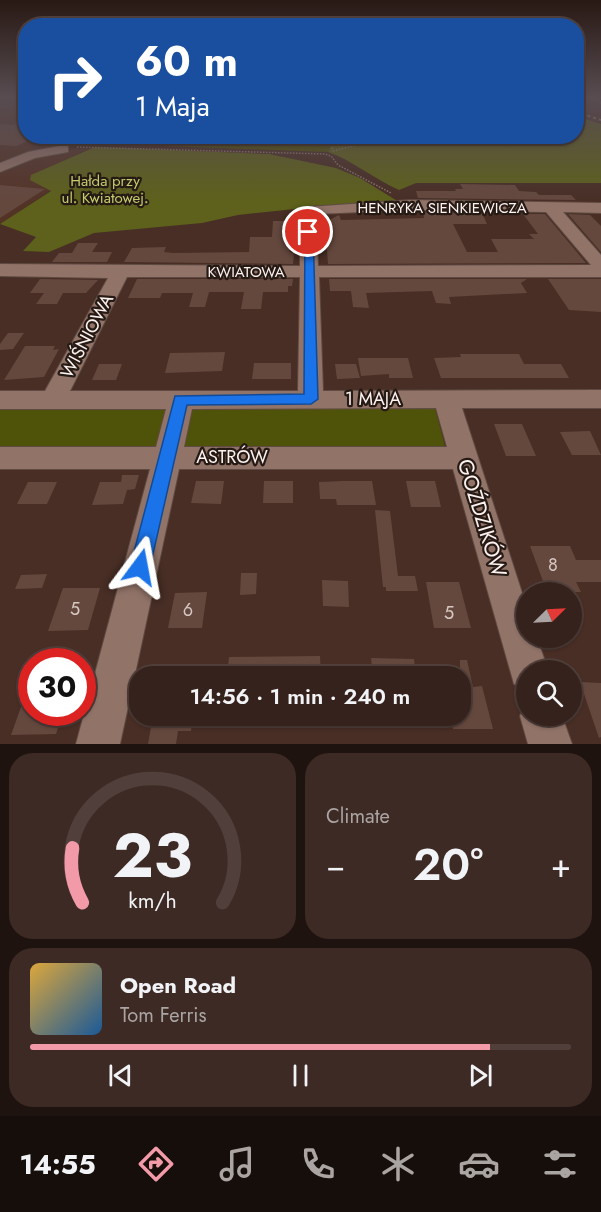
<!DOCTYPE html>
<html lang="en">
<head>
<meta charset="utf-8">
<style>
  body { margin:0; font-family:Jost,sans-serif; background:#3d2a25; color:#f1f3f6; height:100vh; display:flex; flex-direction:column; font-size:22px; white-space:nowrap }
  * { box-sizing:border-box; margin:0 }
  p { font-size:20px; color:#aaa4a3 }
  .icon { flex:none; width:33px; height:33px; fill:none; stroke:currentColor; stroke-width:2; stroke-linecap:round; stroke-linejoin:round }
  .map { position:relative; height:744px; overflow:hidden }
  .panel { display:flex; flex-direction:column; gap:9px; padding:9px; background:#1e130f; flex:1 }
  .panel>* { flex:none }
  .top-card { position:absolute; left:18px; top:18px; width:566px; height:126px; border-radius:24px; box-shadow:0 2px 4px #0004,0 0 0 2px #503f3b; background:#1a4fa0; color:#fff; overflow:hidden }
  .needle { width:39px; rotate:66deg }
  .buttons { position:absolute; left:516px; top:582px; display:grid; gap:12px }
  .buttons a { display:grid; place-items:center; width:66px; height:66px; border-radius:50%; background:#36221c; box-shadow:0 2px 4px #0004,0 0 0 2px #503f3b; font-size:30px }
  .speed { position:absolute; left:18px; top:648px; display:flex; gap:12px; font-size:30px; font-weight:700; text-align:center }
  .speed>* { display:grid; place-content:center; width:78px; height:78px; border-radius:50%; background:#36221c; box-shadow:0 2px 4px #0004,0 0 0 2px #503f3b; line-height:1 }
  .speed .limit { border:9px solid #d22; background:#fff; color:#111 }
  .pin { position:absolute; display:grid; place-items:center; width:51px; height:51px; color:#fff; margin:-26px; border:3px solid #fff; border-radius:50%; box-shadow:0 2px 6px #0007 }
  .me { position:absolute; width:66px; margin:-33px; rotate:13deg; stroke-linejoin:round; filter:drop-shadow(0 0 4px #0008) }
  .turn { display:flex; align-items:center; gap:21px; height:126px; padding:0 18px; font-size:27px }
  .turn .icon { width:78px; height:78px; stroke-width:2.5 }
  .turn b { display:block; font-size:42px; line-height:51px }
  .big { font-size:45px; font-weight:600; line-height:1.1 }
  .panel .card { flex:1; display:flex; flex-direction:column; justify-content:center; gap:9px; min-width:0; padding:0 21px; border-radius:24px; background:#3d2a25 }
  .panel .dial { align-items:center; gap:0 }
  .dial svg { height:156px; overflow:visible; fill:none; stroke:#503f3b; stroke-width:7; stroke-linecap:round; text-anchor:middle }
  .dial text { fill:#f1f3f6; stroke:none }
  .song { display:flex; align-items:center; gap:18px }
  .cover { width:72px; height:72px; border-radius:9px; background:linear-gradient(135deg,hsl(40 70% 55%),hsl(210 70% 35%)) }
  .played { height:6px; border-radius:3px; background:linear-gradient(90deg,#f39aa8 85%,#503f3b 85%) }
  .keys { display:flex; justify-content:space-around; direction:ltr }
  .heat { display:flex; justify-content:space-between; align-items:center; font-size:33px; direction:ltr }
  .panel .tiles { flex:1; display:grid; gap:9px; grid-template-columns:1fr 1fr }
  .card:last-child { grid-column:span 2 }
  .trip { position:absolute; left:129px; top:666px; width:342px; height:60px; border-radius:24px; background:#36221c; box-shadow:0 2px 4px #0004,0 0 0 2px #503f3b; font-weight:600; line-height:60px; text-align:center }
  .menu { display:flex; height:96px; justify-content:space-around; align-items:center; background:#160e0b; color:#aaa4a3 }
  .menu .icon { width:42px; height:42px }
  .menu .active { color:#f39aa8 }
  .menu b { font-size:27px; color:#f1f3f6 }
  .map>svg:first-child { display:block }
  .built { fill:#543327 }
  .green { fill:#4f5309 }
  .forest { fill:#5d611b }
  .building { fill:#64483e }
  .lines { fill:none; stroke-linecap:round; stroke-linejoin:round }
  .minor-casing { stroke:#5f4b43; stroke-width:2 }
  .path { stroke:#8a766f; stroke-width:1.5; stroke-dasharray:1.5 1.5; stroke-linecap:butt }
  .minor { fill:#917368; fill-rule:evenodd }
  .rail { stroke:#a08d87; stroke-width:2; stroke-dasharray:3 3; stroke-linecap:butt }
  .route { fill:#1a73e8; stroke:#114b97; stroke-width:1.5 }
  .labels { text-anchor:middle; stroke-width:4.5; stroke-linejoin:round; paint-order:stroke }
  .far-park-label { font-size:15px; fill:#c4cc6b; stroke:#261a15 }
  .far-street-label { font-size:15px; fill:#fdf2ef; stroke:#261a15 }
  .street-label { font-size:18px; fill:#fdf2ef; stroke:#261a15 }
  .near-number-label { font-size:18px; fill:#d7c8c3 }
  .near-street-label { font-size:21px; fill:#fdf2ef; stroke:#261a15 }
</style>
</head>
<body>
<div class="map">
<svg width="601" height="744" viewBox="0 0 601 744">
  <rect width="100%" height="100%" fill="#482e25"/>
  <g class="built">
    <polygon points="0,97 25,97 26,136 119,137 108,144 77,145 39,150 0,164"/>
    <polygon points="95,147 79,153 32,177 30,180 51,190 0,224 0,170 49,152"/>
  </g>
  <g class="green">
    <polygon points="119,136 326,136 330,148 328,152 108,144"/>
    <polygon points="193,407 435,408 446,450 183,449"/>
    <polygon points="0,409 169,409 158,451 0,450"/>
  </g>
  <g class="forest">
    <path d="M576,116L601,124V183H416L399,190C374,179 352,160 328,152L330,147L326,137L576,136Z"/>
    <polygon points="95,147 269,154 336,168 360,178 399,202 323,206 238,215 202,223 94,233 49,252 23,251 36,237 0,224 51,191 30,180 31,175"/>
  </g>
  <g class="building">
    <polygon points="26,120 26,142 16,146 0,145 0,124 12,125"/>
    <polygon points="460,184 515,185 519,191 536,192 539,195 571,195 576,200 418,198 416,191 456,191 455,189 463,189"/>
    <polygon points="0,185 45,189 0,218"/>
    <polygon points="423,212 482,213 487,224 453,224 467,252 498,252 491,239 534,239 529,234 538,234 523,214 545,214 586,263 328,264 325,222 339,215 341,220 384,219 424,218"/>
    <polygon points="568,214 590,215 601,226 601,252"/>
    <polygon points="273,221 290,221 289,251 294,254 293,264 124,262 132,248 166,247 164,252 173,253 249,252 250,237 272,237"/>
    <polygon points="78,243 98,243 92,252 112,252 107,262 52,262 59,253 72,253"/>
    <polygon points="40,279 98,280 86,293 63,293 57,304 36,304 44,293 30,293"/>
    <polygon points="137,279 293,279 292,286 288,286 288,292 263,292 261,309 241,309 244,292 209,292 205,307 189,307 193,293 162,293 160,298 128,298"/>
    <polygon points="329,279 527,279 521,283 527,293 449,297 451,304 436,303 432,291 366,293 369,308 353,307 351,291 330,291"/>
    <polygon points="548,279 601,279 601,312 569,310"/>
    <polygon points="8,333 24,333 13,349 0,350 0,344"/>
    <polygon points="25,346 55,346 53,350 59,349 44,377 4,380"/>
    <polygon points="225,352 222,371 165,373 170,353"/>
    <polygon points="460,354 519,354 524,364 561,364 569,378 441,378 434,358 461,357"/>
    <polygon points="358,358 408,358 413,378 389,378 389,374 361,376"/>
    <polygon points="254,363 291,363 291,379 252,379"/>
    <polygon points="99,364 122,364 116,380 92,380"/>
    <polygon points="335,364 356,364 360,378 337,379"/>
    <polygon points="494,424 522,424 536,456 506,456"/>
    <polygon points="590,431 601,455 572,455 560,432"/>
    <polygon points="122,475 139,475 135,489 127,490 123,504 92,505 100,482 121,482"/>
    <polygon points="196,481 224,481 221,504 191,503"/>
    <polygon points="264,481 293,481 293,503 263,503"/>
    <polygon points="343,481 372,481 376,505 337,505 336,499 320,499 319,482"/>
    <polygon points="406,481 435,481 441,507 411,507"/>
    <polygon points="28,482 57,482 47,504 17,504"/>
    <polygon points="375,510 390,511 398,576 415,576 418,591 386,591 386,587 383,587"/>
    <polygon points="530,546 570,546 576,560 601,560 601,582 576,582 581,592 547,592"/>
    <polygon points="241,573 257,573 256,594 240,595"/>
    <polygon points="47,574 42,588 15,589 21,575"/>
    <polygon points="322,580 348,581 349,607 323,606"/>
    <polygon points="426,582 459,582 471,628 434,628"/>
    <polygon points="63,588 100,588 88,630 48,631"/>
    <polygon points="207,592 202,628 168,628 175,593"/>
    <polygon points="320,656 321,676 227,676 229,657"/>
    <polygon points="371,658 414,659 416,676 373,676"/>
    <polygon points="460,660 467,660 473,687 482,686 493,729 453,729 450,716 460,716"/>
    <polygon points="30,682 32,712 63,712 56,734 11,735"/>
    <polygon points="580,682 601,683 601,737 599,738"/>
    <polygon points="153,716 193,716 191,731 178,731 176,744 148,744"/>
  </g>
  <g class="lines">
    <g class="minor-casing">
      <g id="minor">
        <polygon points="64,145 68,146 68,152 35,158 0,172 0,163 28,152"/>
        <path d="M410,200L601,203V213L563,212L601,255V277H319L323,391L601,390V408H462L526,605V638H537L548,670H526V689L514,684L453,469H179L120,744H76L150,469H0V447H156L166,409H0V391H45L108,278L0,276V264L300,266V213L307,207ZM410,210L546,212L591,265L318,266L316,214ZM127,277H300L298,391H70ZM436,408L447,447H184L192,409Z"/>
        <polygon points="526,701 526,716 562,716 572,744 528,744 520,716"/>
      </g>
    </g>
    <g class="path">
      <polyline points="586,97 601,103"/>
      <polyline points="329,136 333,151"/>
      <polyline points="77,147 325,154 331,156 338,165 391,193"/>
      <polyline points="333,151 377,140 410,140 425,136"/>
    </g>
    <use href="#minor" class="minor"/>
    <polyline class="rail" points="576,112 601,120"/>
  </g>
  <linearGradient id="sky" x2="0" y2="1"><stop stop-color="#281914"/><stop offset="0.48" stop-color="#584c51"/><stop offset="1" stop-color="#584c51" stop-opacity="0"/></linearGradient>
  <rect width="601" height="202" fill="url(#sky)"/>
  <polygon class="route" points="305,230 313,232 318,399 311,404 187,405 150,567 147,573 140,576 133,573 130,567 175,396 304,394"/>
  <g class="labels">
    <g class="far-park-label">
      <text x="105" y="186">Hałda przy<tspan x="105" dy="17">ul. Kwiatowej.</tspan></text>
    </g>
    <g class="far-street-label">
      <text x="442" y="213">HENRYKA SIENKIEWICZA</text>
      <text x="246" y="277">KWIATOWA</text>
    </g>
    <g class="street-label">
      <text transform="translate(87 336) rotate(-62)" y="6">WIŚNIOWA</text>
      <text x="373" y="405">1 MAJA</text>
      <text x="232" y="463">ASTRÓW</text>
    </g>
    <g class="near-number-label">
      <text x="553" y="571">8</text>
      <text x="75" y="615">5</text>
      <text x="188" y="616">6</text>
      <text x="449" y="619">5</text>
    </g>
    <g class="near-street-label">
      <text transform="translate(482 518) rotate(73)" y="7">GOŹDZIKÓW</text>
    </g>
  </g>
</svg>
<div class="buttons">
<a><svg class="needle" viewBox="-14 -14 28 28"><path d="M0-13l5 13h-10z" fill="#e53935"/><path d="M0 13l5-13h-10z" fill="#aaa4a3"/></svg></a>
<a><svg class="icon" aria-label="search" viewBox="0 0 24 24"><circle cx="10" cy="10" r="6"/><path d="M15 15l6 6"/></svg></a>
</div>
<div class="speed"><div class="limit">30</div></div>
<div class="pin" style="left:308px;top:232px;background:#d93025"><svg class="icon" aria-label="arrive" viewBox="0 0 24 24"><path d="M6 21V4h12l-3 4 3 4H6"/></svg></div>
<svg class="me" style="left:140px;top:567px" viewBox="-20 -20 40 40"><path d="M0-17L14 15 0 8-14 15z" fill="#1a73e8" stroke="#fff" stroke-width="4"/></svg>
<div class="trip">14:56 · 1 min · 240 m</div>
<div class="top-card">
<div class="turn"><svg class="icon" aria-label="right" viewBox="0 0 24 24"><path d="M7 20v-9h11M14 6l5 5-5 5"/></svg><div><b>60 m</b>1 Maja</div></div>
</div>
</div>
<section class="panel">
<div class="tiles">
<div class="card dial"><svg viewBox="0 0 100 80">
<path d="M14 69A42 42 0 1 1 86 69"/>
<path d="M14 69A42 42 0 0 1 9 41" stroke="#f39aa8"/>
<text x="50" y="56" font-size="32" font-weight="700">23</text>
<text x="50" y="72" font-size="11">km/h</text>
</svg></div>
<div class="card"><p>Climate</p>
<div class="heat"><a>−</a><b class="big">20°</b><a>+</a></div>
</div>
<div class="card">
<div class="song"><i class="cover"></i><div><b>Open Road</b><p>Tom Ferris</p></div></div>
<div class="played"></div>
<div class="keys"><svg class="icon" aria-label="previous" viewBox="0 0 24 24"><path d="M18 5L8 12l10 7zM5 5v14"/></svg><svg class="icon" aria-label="pause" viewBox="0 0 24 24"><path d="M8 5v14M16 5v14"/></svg><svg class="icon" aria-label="next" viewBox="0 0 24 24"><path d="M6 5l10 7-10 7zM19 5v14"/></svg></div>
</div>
</div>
</section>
<nav class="menu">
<b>14:55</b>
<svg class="icon active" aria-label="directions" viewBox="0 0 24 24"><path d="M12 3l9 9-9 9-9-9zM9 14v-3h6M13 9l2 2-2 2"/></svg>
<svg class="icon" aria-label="music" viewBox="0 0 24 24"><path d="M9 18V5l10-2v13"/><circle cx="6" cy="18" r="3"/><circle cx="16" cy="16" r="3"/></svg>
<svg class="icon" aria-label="phone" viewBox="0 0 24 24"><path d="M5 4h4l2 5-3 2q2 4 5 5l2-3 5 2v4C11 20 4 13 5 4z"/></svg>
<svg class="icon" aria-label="climate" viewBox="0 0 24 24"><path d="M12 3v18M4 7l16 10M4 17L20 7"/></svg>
<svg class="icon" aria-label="car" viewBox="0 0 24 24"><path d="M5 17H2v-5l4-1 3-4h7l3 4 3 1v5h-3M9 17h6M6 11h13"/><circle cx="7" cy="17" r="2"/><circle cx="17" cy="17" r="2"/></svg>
<svg class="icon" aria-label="filters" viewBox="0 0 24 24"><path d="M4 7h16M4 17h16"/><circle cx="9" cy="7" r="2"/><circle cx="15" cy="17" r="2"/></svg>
</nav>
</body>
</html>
